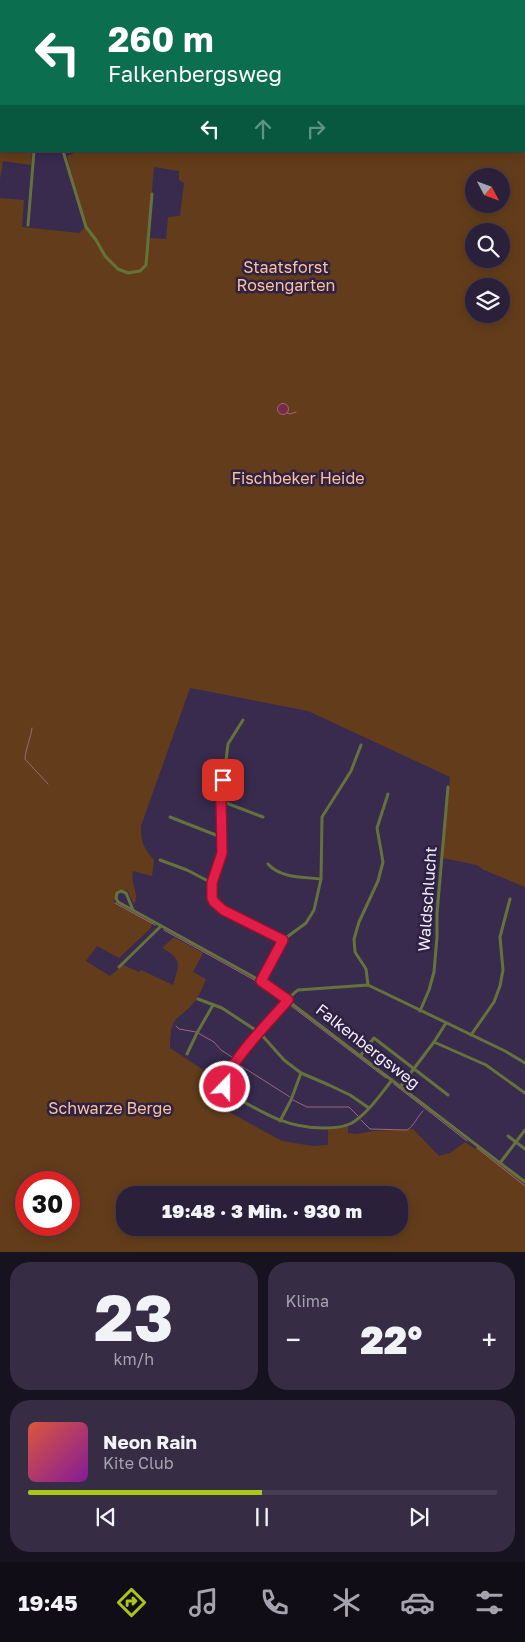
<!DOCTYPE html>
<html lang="de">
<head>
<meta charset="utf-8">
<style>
  body { margin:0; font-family:"Golos Text",sans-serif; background:#362d45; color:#f1f3f6; height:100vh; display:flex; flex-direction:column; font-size:19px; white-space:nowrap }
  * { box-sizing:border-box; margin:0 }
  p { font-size:16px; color:#a5a3af }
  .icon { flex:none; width:28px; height:28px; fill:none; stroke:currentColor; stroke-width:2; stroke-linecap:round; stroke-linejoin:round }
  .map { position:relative; height:1252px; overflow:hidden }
  .sheet { display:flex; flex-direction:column; gap:10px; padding:10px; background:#171220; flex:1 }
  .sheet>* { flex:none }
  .banner { position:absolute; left:0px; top:0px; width:525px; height:152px; box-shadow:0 2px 12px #0003,0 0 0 1px #463e54; background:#0b6e4f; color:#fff; overflow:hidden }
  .needle { width:32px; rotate:131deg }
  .controls { position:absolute; left:465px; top:168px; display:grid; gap:10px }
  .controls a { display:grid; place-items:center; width:45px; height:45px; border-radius:50%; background:#2a203a; box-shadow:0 2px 12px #0003,0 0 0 1px #463e54; font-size:25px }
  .speed { position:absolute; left:15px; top:1171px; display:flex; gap:10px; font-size:25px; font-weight:700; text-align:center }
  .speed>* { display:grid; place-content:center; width:65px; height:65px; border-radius:50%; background:#2a203a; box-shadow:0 2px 12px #0003,0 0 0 1px #463e54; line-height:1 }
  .speed .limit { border:8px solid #d22; background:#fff; color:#111 }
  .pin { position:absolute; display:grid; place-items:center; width:42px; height:42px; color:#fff; margin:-21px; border-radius:10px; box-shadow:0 2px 8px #0006 }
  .me { position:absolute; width:55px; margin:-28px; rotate:22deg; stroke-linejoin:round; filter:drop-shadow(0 0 4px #0008) }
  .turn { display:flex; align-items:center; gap:18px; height:105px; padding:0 25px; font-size:22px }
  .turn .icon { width:65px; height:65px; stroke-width:2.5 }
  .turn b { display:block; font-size:35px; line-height:42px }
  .lanes { display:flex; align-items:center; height:48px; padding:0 25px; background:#0003; justify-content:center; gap:25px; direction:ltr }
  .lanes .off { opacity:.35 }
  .big { font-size:38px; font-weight:800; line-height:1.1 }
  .sheet .tile { flex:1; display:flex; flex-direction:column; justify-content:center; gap:8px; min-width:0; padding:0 18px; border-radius:20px; background:#362d45 }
  .sheet .dial { align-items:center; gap:0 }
  .dial b { font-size:65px; line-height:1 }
  .song { display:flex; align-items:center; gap:15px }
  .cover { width:60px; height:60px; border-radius:8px; background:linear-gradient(135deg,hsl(10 70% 55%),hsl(290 70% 35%)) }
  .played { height:5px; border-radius:2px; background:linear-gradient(90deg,#aac716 50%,#463e54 50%) }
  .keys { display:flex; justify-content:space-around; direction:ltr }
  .heat { display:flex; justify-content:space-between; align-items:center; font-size:28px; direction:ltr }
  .sheet .tiles { flex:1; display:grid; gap:10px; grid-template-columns:1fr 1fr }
  .tile:last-child { grid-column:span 2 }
  .trip { position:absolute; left:116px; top:1186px; width:292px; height:50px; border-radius:20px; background:#2a203a; box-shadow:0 2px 12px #0003,0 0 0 1px #463e54; font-weight:800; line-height:50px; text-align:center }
  .tab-bar { display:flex; height:80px; justify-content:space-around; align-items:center; background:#110d17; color:#a5a3af }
  .tab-bar .icon { width:35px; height:35px }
  .tab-bar .active { color:#aac716 }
  .tab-bar b { font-size:22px; color:#f1f3f6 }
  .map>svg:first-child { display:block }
  .green { fill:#633d1b; fill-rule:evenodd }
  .water { fill:#792a48; stroke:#9e657e }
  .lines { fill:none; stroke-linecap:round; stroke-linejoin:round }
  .stream { stroke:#9e657e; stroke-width:1 }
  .minor { stroke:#66723c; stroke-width:3 }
  .route-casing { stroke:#92132f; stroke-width:12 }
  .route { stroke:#e11d48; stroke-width:9 }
  .labels { text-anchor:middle; stroke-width:5; stroke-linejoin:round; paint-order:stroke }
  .park-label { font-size:16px; fill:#fbc397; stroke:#2e2143 }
  .street-label { font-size:16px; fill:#f3effd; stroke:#2e2143 }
</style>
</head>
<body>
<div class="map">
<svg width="525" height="1252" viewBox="0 0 525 1252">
  <rect width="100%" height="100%" fill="#382b4e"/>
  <g class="green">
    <polygon points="0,0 345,0 348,1 1,1 1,151 32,151 31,165 3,161 0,179"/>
    <path d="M394,0H525V887L484,870L477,865L443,858L450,777L308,711L190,688L141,826C141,842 143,847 154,860L152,876L133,871C130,883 140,895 134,904L127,890H122L116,893L114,902L152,923L151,928L119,958L97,946L86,961L110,976L123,965L139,972L141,970L173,985C179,965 183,959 162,948L174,937L203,953L193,972L206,979C203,986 200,995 195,1001C176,1024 171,1012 170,1048L223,1083L225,1092L220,1107L282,1141L313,1146L328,1145V1129L348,1127V1133L357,1134L373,1131L413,1129L439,1156L450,1153L465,1142L475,1149L477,1147L525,1184V1252H0V198L24,200L22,227L79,233L85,227L79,209L80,206L67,156L80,151H524V1H393ZM154,167L179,171V180L184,183L180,216L168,217L166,239L148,238ZM474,176H501V204H474ZM474,231H501V259H474ZM474,286H501V314H474ZM26,1182H69V1225H26ZM125,1195H400V1228H125Z"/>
  </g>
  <circle class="water" cx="283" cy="409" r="5.5"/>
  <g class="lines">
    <g class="stream">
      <polyline points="287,413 290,414 296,412"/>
      <path d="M32,728C31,737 25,751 25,759L48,784"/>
      <polyline points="115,903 155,925"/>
      <polyline points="164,930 258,982"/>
      <polyline points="272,991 281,999"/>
      <polyline points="290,1005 386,1078"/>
      <polyline points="176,1026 179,1029 196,1032"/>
      <polyline points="198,1033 214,1042 221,1050 235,1059"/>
      <polyline points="238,1064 290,1097"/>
      <polyline points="394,1084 467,1141"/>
      <polyline points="293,1100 307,1107 349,1107 358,1116"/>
      <path d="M361,1120L370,1129L407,1130C414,1126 417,1117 423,1111"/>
      <polyline points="477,1148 525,1186"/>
    </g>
    <g class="minor">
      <polyline points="24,0 25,1"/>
      <polyline points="340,1 340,0"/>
      <polyline points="0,77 1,77"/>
      <polyline points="63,151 86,227 96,240 105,256 118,269 128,273 140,271 146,265 152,194"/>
      <polyline points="28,225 34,151"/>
      <polyline points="243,720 228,744 221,801 222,853 211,891 214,903 223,910 283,940"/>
      <polyline points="221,801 263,817"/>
      <polyline points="170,817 221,837"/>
      <polyline points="160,860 187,870 212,883"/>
      <path d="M268,864C280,878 303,877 321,879"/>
      <polyline points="133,910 126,893 121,891 117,893 116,898 118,902 252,976 270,987 525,1182"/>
      <polyline points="119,967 161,926"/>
      <polyline points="261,981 283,940 306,923 314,910 321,879 322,817 351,771 361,745"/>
      <polyline points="368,985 366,969 355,952 354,939 359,922 378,881 383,862 377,828 388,794"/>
      <polyline points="198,999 222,1008 260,1033 284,1060 301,1073 329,1085 350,1095 369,1108"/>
      <polyline points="420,1011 429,990 434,972 437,937 437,913 448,787"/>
      <polyline points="471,1035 494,1002 500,986 503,970 500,937 510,899"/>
      <polyline points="434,1042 486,1065 525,1093"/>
      <polyline points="187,1054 197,1033 213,1005"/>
      <polyline points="361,1055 374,1038 448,1095"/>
      <path d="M392,1080C380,1095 368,1113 352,1123C344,1127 335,1128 326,1128C288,1129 263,1113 232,1095C228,1092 224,1088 225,1082C230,1062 261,1032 274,1016C282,1008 289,996 298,990L368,985L505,1051L525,1063"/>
      <polyline points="400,1087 434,1042 446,1023"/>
      <polyline points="280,1121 291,1100 301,1073"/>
      <polyline points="508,1136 525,1149"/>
      <polyline points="500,1163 525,1130"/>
    </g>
  </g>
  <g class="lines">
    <g class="route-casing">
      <path id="route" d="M223,780L221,801L222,853L212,883V898L214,902L223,910L283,940L261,981L288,1000C274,1017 223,1067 225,1087"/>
    </g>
    <use href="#route" class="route"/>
  </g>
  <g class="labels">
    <g class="park-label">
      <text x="286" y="273">Staatsforst<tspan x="286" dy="18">Rosengarten</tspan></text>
      <text x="298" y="484">Fischbeker Heide</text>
      <text x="110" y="1114">Schwarze Berge</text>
    </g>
    <g class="street-label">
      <text transform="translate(427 899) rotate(-86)" y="6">Waldschlucht</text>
      <text transform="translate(368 1046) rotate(38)" y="6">Falkenbergsweg</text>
    </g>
  </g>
</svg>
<div class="controls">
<a><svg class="needle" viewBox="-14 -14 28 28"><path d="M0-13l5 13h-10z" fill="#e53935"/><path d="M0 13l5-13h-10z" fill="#a5a3af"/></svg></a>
<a><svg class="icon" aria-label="search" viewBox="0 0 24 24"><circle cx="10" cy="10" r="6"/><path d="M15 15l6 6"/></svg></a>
<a><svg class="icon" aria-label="layers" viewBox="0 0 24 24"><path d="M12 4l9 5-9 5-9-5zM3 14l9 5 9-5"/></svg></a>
</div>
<div class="speed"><div class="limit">30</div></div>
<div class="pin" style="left:223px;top:780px;background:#d93025"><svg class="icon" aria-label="arrive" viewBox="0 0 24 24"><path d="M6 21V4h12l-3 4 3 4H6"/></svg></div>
<svg class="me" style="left:225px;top:1087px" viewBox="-20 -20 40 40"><circle r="17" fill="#e11d48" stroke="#fff" stroke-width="3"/><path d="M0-11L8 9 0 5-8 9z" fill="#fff"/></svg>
<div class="trip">19:48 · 3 Min. · 930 m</div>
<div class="banner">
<div class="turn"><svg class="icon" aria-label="left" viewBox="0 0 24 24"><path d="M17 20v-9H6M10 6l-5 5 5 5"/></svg><div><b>260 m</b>Falkenbergsweg</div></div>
<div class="lanes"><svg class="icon" aria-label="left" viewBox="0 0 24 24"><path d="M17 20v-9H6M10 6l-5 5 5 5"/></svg><svg class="icon off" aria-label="ahead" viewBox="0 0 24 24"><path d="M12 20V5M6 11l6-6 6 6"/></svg><svg class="icon off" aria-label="right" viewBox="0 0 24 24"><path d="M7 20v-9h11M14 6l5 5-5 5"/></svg></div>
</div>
</div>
<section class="sheet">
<div class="tiles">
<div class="tile dial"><b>23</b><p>km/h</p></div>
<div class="tile"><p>Klima</p>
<div class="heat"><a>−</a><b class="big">22°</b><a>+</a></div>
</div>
<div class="tile">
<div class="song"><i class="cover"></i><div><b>Neon Rain</b><p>Kite Club</p></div></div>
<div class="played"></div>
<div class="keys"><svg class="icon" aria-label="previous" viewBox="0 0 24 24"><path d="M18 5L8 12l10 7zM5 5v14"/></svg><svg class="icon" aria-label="pause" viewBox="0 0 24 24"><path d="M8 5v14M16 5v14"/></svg><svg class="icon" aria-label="next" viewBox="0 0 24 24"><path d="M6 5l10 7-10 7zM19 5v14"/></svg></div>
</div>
</div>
</section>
<nav class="tab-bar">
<b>19:45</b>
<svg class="icon active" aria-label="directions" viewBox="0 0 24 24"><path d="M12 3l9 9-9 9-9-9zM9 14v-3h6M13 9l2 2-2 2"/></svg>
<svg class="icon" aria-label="music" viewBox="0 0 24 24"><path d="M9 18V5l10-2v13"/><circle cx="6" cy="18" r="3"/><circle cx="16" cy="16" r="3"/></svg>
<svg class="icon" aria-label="phone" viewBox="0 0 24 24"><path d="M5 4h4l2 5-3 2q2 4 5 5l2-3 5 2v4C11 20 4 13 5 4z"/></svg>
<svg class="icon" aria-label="climate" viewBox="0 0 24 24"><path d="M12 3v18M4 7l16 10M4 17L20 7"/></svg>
<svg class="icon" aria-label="car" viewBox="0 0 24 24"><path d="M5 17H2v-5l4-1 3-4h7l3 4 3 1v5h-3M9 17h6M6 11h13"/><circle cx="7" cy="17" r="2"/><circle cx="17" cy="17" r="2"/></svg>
<svg class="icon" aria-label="filters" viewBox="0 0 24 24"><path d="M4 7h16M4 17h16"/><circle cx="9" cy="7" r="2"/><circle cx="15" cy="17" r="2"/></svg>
</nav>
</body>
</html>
